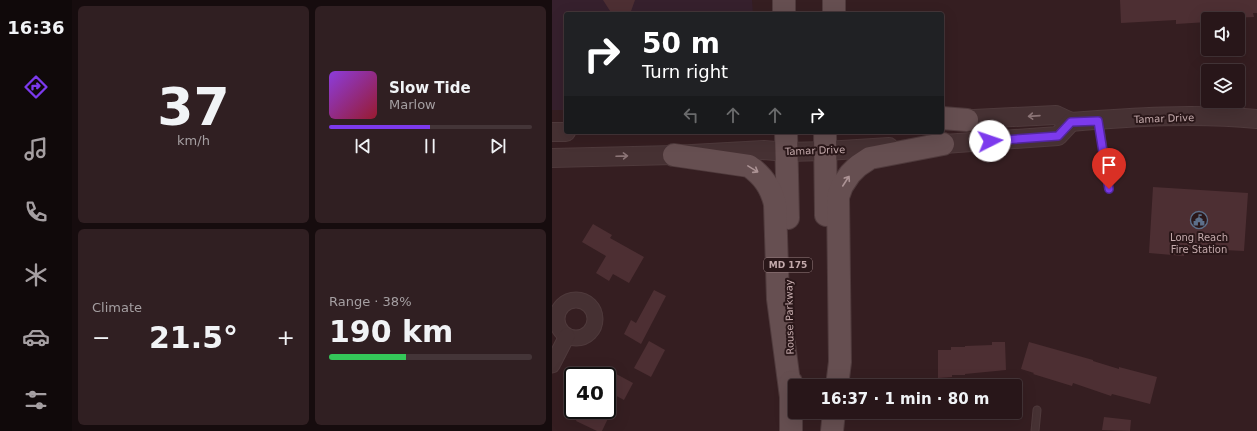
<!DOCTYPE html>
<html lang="en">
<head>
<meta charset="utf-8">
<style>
  body { margin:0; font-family:"DejaVu Sans",sans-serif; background:#301f22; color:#f1f3f6; height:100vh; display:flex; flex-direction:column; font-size:15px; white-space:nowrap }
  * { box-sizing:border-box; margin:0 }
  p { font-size:13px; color:#a59fa2 }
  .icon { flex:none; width:22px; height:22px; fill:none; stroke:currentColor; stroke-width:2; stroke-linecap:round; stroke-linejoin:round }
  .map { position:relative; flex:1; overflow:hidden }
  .side { display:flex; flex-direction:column; gap:6px; padding:6px; background:#160c0e; width:480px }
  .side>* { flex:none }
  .top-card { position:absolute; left:12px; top:12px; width:380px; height:122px; border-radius:4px; box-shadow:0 4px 16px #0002,0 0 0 1px #443538; background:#202124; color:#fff; overflow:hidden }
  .tools { position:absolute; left:649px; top:12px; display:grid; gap:8px }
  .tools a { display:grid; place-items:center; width:44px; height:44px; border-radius:4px; background:#281619; box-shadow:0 4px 16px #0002,0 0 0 1px #443538; font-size:20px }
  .speed { position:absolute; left:12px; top:367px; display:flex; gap:8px; font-size:20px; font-weight:700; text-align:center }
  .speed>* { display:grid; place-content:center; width:52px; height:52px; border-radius:50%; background:#281619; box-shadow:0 4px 16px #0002,0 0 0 1px #443538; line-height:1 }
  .speed .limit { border:2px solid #111; border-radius:6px; background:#fff; color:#111 }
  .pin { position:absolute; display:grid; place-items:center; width:34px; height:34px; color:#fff; margin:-41px -17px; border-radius:50% 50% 50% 0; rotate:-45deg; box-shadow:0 0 4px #0007 }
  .pin .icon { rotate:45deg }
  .me { position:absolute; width:44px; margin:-22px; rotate:86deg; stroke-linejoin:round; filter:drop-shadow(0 0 3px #0008) }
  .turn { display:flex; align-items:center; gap:14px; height:84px; padding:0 12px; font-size:18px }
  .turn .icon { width:52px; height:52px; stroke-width:2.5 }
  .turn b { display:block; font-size:28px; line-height:34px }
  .lanes { display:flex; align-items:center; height:38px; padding:0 12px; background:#0003; justify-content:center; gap:20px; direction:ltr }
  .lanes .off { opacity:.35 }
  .big { font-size:30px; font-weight:700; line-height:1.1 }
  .side .card { flex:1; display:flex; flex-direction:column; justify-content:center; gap:6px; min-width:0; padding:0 14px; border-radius:6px; background:#301f22 }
  .side .dial { align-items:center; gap:0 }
  .dial b { font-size:52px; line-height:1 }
  .song { display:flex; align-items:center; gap:12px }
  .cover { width:48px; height:48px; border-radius:6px; background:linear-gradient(135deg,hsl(270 70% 55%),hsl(350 70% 35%)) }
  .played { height:4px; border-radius:2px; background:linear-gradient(90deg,#7c3aed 50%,#443538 50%) }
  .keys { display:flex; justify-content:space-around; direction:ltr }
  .heat { display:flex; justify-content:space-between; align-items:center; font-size:22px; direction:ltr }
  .charge { height:6px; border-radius:3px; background:linear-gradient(90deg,#34c759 38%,#443538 0) }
  .side .tiles { flex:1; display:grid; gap:6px; grid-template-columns:repeat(2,1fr) }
  .trip { position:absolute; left:236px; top:379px; width:234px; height:40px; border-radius:4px; background:#281619; box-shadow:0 4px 16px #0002,0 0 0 1px #443538; font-weight:700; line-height:40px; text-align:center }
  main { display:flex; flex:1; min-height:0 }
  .menu { display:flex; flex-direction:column; width:72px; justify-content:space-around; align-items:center; background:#10090a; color:#a59fa2 }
  .menu .icon { width:28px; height:28px }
  .menu .active { color:#7c3aed }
  .menu b { font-size:18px; color:#f1f3f6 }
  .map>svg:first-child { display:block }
  .green { fill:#36202d }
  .building { fill:#4d2f33 }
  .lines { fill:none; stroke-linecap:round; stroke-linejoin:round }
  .service-casing { stroke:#4f3a3c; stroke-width:9 }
  .minor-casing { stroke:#4f3a3c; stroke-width:17 }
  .tertiary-casing { stroke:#4f3a3c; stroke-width:20 }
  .primary-casing { stroke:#4f3a3c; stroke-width:24 }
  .service { stroke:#463133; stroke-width:7 }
  .minor { stroke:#463133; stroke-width:15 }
  .tertiary { stroke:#463133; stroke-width:18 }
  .primary { stroke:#664f51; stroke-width:22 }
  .oneway { stroke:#8b7476 }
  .oneway2 { stroke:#ac9395 }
  .route-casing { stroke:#51269a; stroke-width:10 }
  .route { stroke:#7c3aed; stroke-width:7 }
  .labels { text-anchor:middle; stroke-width:4; stroke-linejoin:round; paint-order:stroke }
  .shield { fill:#2a1719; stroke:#967e80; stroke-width:1 }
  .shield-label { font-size:9px; font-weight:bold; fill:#c4aaac }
  .street-label { font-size:10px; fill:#c4aaac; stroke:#2a1719 }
  .poi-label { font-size:10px; fill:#c4aaac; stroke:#2a1719 }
</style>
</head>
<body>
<main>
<nav class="menu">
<b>16:36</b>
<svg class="icon active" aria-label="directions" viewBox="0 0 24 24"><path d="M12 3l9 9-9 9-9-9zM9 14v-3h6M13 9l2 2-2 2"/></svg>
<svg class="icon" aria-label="music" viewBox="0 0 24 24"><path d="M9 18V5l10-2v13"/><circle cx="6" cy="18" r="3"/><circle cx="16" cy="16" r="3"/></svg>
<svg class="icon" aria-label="phone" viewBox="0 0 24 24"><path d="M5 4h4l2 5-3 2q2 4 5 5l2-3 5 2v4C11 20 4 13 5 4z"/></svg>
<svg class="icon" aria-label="climate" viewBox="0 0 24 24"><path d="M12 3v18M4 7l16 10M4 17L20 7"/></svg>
<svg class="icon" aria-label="car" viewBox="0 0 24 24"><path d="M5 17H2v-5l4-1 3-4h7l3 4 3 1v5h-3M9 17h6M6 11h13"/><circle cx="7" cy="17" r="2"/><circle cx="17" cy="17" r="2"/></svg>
<svg class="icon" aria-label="filters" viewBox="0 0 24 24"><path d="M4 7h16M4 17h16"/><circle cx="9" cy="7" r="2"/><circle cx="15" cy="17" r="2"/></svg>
</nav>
<section class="side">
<div class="tiles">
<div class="card dial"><b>37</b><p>km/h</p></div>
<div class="card">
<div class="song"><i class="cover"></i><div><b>Slow Tide</b><p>Marlow</p></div></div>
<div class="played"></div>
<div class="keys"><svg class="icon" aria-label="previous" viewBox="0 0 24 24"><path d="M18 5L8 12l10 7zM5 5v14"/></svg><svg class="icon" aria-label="pause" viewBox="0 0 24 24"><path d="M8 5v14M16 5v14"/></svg><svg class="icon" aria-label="next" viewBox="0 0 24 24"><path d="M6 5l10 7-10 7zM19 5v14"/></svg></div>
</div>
<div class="card"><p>Climate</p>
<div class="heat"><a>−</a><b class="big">21.5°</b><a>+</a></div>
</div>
<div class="card"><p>Range · 38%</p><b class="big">190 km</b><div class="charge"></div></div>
</div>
</section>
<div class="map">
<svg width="705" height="431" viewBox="0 0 705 431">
  <rect width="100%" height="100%" fill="#351e21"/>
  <polygon class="green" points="0,0 200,0 201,14 14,14 14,110 0,110"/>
  <g class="building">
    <polygon points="51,0 83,0 78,14 60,14"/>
    <polygon points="568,0 705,0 705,13 701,13 702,17 656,19 656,22 624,24 624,20 569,23"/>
    <polygon points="601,187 696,193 692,251 632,248 632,256 597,253"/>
    <polygon points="41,224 60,235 58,238 92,257 77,283 61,274 57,281 44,273 54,256 30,242"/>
    <polygon points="102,290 114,296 89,344 72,334 79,320 84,323"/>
    <polygon points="97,341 113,350 99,377 82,368"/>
    <polygon points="440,342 453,342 454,370 413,374 413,375 400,375 400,377 386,378 386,350 399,350 399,347 413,347 413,346 440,345"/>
    <polygon points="477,342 541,360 541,361 567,369 567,367 605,377 598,404 560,394 559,396 521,383 520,386 481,374 482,373 469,369"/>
    <polygon points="55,369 81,383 72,400 55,391"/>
    <polygon points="29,410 60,410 50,431 45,431 24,421"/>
    <polygon points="552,417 579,420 578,431 550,430"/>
  </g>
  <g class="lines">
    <g class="service-casing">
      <g id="service">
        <polyline points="547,121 557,189"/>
        <polyline points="483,431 485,410"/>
      </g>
    </g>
    <g class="minor-casing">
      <g id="minor">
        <circle cx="24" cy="319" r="19"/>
        <polyline points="0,365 15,336"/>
      </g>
    </g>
    <g class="tertiary-casing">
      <g id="tertiary">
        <path d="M402,120L504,115L519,122C580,117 644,113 705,119"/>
        <polyline points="0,132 14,132"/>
        <polyline points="378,145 506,136 519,122"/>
        <polyline points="0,158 122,155 212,150 235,152 274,151 337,147"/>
      </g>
    </g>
    <g class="primary-casing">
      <g id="primary">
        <polyline points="232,0 232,14"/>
        <polyline points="282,0 282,14"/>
        <polyline points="390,118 415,120"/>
        <polyline points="234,132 236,218"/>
        <polyline points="273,132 274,215"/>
        <path d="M122,155L197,166C211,176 219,187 223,204L226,299L239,397"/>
        <polyline points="239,382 239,431"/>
        <polyline points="285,386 288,362 286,197 290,186 298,174 306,166 318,158 391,144"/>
        <polyline points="280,431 282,412"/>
      </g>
    </g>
    <use href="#service" class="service"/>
    <use href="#minor" class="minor"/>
    <use href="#tertiary" class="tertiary"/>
    <use href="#primary" class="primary"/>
  </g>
  <defs><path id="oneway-shaft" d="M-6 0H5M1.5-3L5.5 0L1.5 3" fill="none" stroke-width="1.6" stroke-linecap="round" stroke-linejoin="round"/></defs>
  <g class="oneway">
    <use href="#oneway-shaft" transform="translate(482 116) rotate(176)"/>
    <use href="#oneway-shaft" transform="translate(70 156) rotate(-2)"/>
  </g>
  <g class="oneway2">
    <use href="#oneway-shaft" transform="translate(201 169) rotate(31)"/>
    <use href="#oneway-shaft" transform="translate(294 181) rotate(-57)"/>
  </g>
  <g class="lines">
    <g class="route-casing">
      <polyline id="route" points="438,141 506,136 519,122 546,121 557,189"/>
    </g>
    <use href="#route" class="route"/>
  </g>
  <defs>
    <g id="civic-ring" transform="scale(0.9)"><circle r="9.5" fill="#2a1719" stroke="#5c6f8a" stroke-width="1.5"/><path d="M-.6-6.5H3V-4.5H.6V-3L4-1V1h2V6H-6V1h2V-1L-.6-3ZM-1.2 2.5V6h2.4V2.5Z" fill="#5c6f8a"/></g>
  </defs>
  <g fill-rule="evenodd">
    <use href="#civic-ring" x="647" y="220"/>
  </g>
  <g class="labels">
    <rect class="shield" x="212" y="258" width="48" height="14" rx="3"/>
    <g class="shield-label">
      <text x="236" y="268">MD 175</text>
    </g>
    <g class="street-label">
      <text transform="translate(612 118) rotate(-2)" y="4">Tamar Drive</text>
      <text transform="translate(263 150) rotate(-2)" y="4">Tamar Drive</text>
      <text transform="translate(237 317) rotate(-91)" y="4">Rouse Parkway</text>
    </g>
    <g class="poi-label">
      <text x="647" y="241">Long Reach<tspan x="647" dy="12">Fire Station</tspan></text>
    </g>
  </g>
</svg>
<div class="tools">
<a><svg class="icon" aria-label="sound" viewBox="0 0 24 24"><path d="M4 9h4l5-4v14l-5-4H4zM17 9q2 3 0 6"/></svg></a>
<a><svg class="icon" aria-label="layers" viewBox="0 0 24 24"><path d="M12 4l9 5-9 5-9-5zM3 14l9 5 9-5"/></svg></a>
</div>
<div class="speed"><div class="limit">40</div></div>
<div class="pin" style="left:557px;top:189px;background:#d93025"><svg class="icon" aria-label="arrive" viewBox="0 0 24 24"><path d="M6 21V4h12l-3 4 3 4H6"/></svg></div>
<svg class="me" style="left:438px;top:141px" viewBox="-20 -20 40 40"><circle r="19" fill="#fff"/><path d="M0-13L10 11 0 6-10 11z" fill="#7c3aed"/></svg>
<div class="trip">16:37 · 1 min · 80 m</div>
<div class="top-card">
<div class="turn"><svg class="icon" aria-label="right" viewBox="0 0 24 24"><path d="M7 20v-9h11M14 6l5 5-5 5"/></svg><div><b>50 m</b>Turn right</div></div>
<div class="lanes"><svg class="icon off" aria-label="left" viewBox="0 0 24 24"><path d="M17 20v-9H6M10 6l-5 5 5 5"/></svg><svg class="icon off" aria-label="ahead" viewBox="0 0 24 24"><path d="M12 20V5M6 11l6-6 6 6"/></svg><svg class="icon off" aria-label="ahead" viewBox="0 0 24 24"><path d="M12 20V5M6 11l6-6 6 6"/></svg><svg class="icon" aria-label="right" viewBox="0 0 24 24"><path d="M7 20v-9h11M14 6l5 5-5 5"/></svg></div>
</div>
</div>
</main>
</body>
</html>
